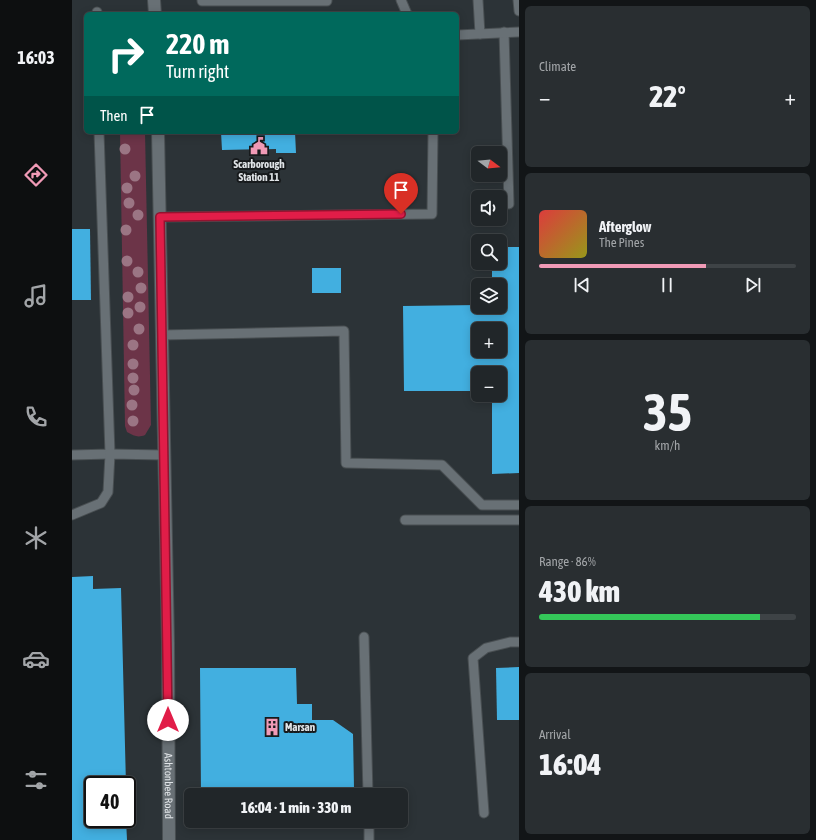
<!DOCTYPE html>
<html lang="en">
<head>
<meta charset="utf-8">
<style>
  body { margin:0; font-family:"Asap Condensed",sans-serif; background:#292e31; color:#f1f3f6; height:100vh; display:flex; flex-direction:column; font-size:15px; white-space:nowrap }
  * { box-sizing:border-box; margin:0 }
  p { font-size:13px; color:#a2a5a8 }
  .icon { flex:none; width:22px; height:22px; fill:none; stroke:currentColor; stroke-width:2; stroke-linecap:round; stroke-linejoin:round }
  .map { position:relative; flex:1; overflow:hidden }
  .details { display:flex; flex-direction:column; gap:6px; padding:6px; background:#121517; width:297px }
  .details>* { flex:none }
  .banner { position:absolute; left:12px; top:12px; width:375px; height:122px; border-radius:6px; box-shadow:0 2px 10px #0003,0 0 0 1px #3e4346; background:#00695c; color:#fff; overflow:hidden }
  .needle { width:26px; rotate:106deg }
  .buttons { position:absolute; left:399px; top:146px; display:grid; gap:8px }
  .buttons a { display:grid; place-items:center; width:36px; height:36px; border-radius:6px; background:#212629; box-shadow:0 2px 10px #0003,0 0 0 1px #3e4346; font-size:20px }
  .speed { position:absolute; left:12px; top:776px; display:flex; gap:8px; font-size:20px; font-weight:700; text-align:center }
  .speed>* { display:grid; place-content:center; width:52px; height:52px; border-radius:50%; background:#212629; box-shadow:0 2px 10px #0003,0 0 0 1px #3e4346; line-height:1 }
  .speed .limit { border:2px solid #111; border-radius:6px; background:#fff; color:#111 }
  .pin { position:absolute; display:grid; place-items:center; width:34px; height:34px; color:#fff; margin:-41px -17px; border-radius:50% 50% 50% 0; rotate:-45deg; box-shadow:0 0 4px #0007 }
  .pin .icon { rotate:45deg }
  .me { position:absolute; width:44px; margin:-22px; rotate:0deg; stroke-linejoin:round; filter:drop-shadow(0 0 3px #0008) }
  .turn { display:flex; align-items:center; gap:14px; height:84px; padding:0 16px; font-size:18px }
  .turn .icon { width:52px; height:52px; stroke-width:2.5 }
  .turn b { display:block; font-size:28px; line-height:34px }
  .then { display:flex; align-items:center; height:38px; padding:0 16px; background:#0003; gap:8px; font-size:15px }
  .big { font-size:30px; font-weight:800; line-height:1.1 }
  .details .widget { flex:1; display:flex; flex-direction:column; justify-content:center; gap:6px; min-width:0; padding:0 14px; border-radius:6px; background:#292e31 }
  .details .dial { align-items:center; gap:0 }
  .dial b { font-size:52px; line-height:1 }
  .song { display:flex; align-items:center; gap:12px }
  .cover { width:48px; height:48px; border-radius:6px; background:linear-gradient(135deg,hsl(0 70% 55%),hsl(60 70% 35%)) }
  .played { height:4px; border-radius:2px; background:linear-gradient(90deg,#f09ab6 65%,#3e4346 65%) }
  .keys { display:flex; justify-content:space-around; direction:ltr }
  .heat { display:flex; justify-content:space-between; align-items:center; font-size:22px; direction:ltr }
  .charge { height:6px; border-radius:3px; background:linear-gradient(90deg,#34c759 86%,#3e4346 0) }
  .trip { position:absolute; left:112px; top:788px; width:224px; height:40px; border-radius:6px; background:#212629; box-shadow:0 2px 10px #0003,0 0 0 1px #3e4346; font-weight:800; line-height:40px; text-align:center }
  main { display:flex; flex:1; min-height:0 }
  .dock { display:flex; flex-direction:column; width:72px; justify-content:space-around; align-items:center; background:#0d0f10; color:#a2a5a8 }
  .dock .icon { width:28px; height:28px }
  .dock .current { color:#f09ab6 }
  .dock b { font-size:18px; color:#f1f3f6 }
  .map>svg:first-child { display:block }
  .green { fill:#6c3448 }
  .building { fill:#42afe0; fill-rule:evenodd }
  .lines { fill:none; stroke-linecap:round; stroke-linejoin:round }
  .service-casing { stroke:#494f52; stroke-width:11 }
  .tertiary-casing { stroke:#494f52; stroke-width:14 }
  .service { stroke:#687075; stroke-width:9 }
  .tertiary { stroke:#687075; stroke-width:12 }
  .tree { fill:#9b7584 }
  .route-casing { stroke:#92132f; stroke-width:10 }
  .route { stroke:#e11d48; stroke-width:7 }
  .labels { text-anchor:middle; stroke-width:4; stroke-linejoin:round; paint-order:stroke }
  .poi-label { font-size:11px; font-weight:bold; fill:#e0e4e7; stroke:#171a1c }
  .street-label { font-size:11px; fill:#e0e4e7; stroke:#171a1c }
</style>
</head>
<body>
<main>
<nav class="dock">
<b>16:03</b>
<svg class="icon current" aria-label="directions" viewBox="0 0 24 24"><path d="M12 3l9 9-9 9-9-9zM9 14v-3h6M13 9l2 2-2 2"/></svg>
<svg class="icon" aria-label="music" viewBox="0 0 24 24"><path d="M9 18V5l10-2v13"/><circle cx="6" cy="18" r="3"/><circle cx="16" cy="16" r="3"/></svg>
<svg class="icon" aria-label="phone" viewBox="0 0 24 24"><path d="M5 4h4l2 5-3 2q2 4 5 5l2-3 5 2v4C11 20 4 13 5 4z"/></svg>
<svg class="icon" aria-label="climate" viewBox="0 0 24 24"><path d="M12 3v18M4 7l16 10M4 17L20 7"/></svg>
<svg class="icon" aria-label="car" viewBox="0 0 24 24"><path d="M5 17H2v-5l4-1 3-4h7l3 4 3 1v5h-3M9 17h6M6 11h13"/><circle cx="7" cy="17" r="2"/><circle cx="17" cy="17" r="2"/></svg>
<svg class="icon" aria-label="filters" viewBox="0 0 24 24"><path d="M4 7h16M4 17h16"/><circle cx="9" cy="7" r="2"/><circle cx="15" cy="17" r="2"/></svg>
</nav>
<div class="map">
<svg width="447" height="840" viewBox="0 0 447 840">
  <rect width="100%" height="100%" fill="#2c3337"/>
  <path class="green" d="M48,132H73L79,425L73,435C66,438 62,436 55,432L53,426Z"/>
  <g class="building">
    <polygon points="149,132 223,132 224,153 204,153 204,149 150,150"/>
    <polygon points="0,229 18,229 19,300 0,300"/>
    <path d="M428,247H447V473L420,474V395H428V373H406V391H332L331,306L406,305V307H428V285H420V263H428ZM406,329H428V351H406Z"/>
    <rect x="240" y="268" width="29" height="25"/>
    <polygon points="21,576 21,589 49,588 54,785 21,785 21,819 54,819 55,840 0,840 0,577"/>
    <polygon points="447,667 447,720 425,720 424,668"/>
    <polygon points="128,668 224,668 225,704 240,704 240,720 261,720 281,734 282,788 271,795 129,795"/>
  </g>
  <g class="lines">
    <g class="service-casing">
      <g id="service">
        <polyline points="130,0 130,1 255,1 255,0"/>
        <polyline points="329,0 335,14"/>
        <polyline points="406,0 408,34"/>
        <polyline points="446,0 447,11"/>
        <polyline points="25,12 25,14"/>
        <polyline points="432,32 437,204"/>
        <polyline points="385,35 447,32"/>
        <polyline points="88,217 360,214 361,132"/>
        <polyline points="89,335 272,331 274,463 370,465 410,505 447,505"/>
        <polyline points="0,455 38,454 27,132"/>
        <polyline points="0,515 29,503 36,492 38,454 92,455"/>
        <polyline points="333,520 447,520"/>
        <polyline points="292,637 296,795"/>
        <polyline points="412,813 401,658 414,648 438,642 447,642"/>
        <polyline points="297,821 297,840"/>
      </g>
    </g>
    <g class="tertiary-casing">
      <g id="tertiary">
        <polyline points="82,0 83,14"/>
        <path id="s1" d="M86,132L96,643L97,840"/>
      </g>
    </g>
    <use href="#service" class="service"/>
    <use href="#tertiary" class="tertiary"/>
  </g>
  <g class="tree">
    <circle cx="53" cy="149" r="5.5"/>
    <circle cx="63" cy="176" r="5.5"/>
    <circle cx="55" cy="188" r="5.5"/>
    <circle cx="57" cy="203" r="5.5"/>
    <circle cx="66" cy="215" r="5.5"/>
    <circle cx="54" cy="230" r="5.5"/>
    <circle cx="55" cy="261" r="5.5"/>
    <circle cx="66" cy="272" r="5.5"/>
    <circle cx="69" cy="288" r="5.5"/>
    <circle cx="56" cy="297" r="5.5"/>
    <circle cx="68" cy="307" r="5.5"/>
    <circle cx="56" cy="313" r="5.5"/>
    <circle cx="67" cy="329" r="5.5"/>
    <circle cx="61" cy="345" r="5.5"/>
    <circle cx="61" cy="364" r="5.5"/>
    <circle cx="61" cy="378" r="5.5"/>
    <circle cx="62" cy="390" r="5.5"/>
    <circle cx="60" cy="405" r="5.5"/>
    <circle cx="61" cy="421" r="5.5"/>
  </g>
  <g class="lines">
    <g class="route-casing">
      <polyline id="route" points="96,720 88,217 329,214"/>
    </g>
    <use href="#route" class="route"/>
  </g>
  <defs>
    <g id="civic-bare" transform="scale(1.38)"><path d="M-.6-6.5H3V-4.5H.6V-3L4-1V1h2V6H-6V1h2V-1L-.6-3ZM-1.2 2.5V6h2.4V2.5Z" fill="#f09ab6" stroke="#171a1c" stroke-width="2.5" paint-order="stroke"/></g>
    <g id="building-bare" transform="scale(1.38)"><path d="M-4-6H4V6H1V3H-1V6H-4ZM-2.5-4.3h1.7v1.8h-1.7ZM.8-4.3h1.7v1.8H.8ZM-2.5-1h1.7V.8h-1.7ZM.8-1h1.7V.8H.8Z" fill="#f09ab6" stroke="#171a1c" stroke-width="2.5" paint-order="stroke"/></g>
  </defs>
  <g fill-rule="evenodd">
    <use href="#civic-bare" x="187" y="146"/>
    <use href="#building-bare" x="200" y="727"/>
  </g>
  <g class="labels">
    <g class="poi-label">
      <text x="187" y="168">Scarborough<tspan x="187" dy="13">Station 11</tspan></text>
      <text x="213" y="731" text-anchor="start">Marsan</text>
    </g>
    <g class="street-label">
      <text dy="4" stroke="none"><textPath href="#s1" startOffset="654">Ashtonbee Road</textPath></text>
    </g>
  </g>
</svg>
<div class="buttons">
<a><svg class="needle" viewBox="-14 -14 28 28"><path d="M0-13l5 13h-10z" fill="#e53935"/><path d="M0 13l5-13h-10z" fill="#a2a5a8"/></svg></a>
<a><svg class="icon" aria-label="sound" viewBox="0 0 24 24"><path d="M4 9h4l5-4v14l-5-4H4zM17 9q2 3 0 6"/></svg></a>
<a><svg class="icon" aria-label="search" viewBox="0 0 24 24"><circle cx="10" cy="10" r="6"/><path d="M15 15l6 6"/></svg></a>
<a><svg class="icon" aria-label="layers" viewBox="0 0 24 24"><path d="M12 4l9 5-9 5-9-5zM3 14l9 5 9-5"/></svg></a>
<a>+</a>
<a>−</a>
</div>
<div class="speed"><div class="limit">40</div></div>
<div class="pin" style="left:329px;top:214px;background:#d93025"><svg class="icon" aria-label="arrive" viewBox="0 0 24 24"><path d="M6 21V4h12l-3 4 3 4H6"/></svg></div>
<svg class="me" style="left:96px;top:720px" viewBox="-20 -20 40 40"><circle r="19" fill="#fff"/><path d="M0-13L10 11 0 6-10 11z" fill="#e11d48"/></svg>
<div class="trip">16:04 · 1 min · 330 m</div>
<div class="banner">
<div class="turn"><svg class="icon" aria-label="right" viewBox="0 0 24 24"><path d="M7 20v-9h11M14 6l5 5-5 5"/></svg><div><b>220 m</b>Turn right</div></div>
<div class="then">Then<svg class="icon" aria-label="arrive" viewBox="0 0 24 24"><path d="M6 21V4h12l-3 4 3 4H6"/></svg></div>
</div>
</div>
<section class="details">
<div class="widget"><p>Climate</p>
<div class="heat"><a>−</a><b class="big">22°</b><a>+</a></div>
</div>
<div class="widget">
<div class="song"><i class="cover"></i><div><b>Afterglow</b><p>The Pines</p></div></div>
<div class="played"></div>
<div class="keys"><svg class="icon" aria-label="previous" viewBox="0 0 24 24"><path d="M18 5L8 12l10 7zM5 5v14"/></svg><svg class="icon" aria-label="pause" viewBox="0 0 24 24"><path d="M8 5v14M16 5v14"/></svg><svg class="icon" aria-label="next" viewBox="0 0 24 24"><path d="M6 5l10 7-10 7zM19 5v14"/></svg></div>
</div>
<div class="widget dial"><b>35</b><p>km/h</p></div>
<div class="widget"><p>Range · 86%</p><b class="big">430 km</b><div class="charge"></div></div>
<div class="widget"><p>Arrival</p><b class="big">16:04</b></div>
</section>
</main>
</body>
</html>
